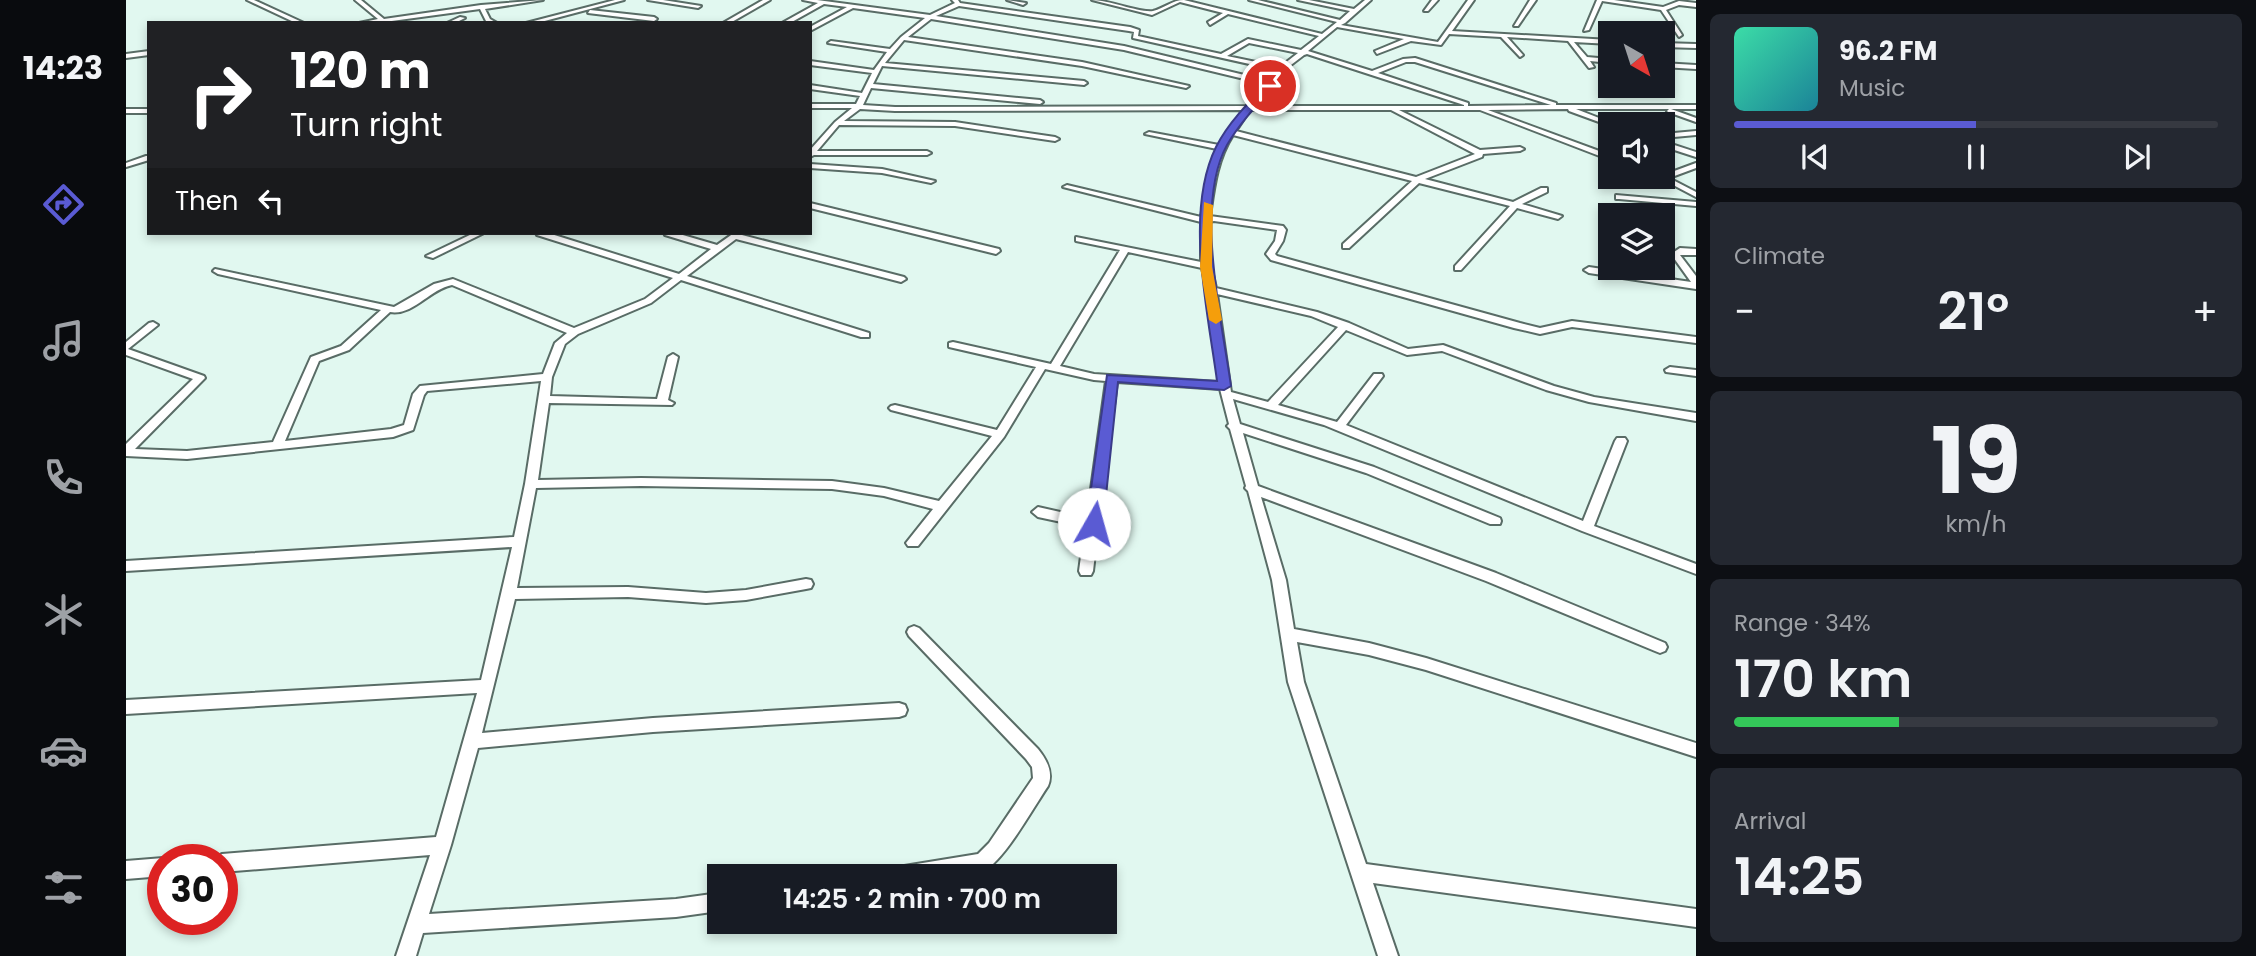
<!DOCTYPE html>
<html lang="en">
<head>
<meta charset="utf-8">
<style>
  body { margin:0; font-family:Poppins,sans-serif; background:#242831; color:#f1f3f6; height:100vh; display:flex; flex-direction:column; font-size:26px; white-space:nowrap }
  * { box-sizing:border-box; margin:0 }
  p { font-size:23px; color:#9ea1a6 }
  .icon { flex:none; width:38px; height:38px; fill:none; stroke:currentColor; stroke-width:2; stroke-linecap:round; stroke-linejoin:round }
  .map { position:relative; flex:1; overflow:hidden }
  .sheet { display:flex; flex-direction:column; gap:14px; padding:14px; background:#0d0f14; width:560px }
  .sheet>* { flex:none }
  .banner { position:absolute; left:21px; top:21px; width:665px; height:214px; border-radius:0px; box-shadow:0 4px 10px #0003; background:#202124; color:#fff; overflow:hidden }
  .needle { width:46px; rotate:141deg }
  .fabs { position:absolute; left:1472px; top:21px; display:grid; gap:14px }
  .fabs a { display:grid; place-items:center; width:77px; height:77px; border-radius:0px; background:#171b24; box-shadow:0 4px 10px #0003; font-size:35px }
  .speed { position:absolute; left:21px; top:844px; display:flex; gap:14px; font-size:35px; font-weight:700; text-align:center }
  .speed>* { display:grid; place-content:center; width:91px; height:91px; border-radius:50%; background:#171b24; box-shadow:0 4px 10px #0003; line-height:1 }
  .speed .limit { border:10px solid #d22; background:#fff; color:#111 }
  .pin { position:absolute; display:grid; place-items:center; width:60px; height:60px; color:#fff; margin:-30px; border:4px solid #fff; border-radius:50%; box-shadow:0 2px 7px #0007 }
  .me { position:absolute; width:77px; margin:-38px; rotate:7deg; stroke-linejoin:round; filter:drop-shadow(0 0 5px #0008) }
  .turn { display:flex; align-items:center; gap:24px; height:147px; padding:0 28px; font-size:32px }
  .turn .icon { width:91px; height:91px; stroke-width:2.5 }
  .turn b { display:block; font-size:49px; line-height:60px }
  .then { display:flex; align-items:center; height:66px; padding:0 28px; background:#0003; gap:14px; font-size:26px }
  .big { font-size:52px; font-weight:600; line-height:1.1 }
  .sheet .tile { flex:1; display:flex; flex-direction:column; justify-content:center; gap:10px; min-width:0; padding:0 24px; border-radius:10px; background:#242831 }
  .sheet .dial { align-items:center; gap:0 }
  .dial b { font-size:91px; line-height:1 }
  .song { display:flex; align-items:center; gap:21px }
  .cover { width:84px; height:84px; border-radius:10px; background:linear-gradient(135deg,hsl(160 70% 55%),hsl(190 70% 35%)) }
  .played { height:7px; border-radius:4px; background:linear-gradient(90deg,#5a5bd3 50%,#363941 50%) }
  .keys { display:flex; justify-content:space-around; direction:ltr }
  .heat { display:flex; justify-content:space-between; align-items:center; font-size:38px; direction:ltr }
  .charge { height:10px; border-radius:5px; background:linear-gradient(90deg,#34c759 34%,#363941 0) }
  .trip { position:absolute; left:581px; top:864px; width:410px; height:70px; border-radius:0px; background:#171b24; box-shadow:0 4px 10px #0003; font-weight:600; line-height:70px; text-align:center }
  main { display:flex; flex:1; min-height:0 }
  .tabs { display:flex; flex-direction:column; width:126px; justify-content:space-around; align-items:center; background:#090b0e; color:#9ea1a6 }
  .tabs .icon { width:49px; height:49px }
  .tabs .on { color:#5a5bd3 }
  .tabs b { font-size:32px; color:#f1f3f6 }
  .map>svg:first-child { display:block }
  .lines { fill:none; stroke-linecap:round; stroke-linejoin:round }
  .minor-casing { stroke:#596c66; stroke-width:4 }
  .minor { fill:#fff; fill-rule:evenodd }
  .route { fill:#5a5bd3; stroke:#3a3b89; stroke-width:2 }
  .slow { fill:#f59e0b }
</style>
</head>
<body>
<main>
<nav class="tabs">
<b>14:23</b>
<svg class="icon on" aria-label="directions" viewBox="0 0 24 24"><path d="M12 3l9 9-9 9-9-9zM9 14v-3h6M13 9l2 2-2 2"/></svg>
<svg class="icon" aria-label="music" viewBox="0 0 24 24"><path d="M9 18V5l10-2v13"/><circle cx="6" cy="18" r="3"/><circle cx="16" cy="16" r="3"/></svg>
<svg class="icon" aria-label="phone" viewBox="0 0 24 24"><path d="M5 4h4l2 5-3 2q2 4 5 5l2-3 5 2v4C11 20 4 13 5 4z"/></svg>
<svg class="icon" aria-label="climate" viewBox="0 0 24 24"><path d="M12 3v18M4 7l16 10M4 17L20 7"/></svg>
<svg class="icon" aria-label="car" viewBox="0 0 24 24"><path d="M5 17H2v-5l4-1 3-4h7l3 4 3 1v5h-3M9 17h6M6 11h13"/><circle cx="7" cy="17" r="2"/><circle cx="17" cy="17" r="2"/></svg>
<svg class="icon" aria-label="filters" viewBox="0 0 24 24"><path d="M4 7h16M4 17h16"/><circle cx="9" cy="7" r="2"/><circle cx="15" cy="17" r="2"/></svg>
</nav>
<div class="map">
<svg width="1570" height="956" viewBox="0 0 1570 956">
  <rect width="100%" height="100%" fill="#e1f8f0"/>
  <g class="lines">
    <g class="minor-casing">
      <g id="minor">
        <polygon points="121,0 128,0 178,23 170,23"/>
        <polygon points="229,0 235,0 258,19 355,5 417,0 359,9 364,19 371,23 360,21 354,9 251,23 233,23 252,19"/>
        <polygon points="489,0 498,0 411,23 400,23"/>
        <polygon points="522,0 537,0 575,6 572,8"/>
        <polygon points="637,0 644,0 604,23 597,23"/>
        <path d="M677,0H691L804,15L829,3L826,0H832L834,3L1004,27L1013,30L1012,36L1095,54L1122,39L1175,50L1193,36L1102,14L1084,25L1082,22L1097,13L1054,2L1026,15L966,0C983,0 1014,13 1027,11C1039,8 1046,0 1058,0L1196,34L1211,22L1123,0H1132L1214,20L1224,11L1172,0H1183L1228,9L1239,0H1245L1219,23L1215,25L1312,42L1342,0H1348L1326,31L1484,40V44L1448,42L1461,57L1484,59V63L1464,61L1468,67L1463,68L1442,41L1381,37L1397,55L1394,57L1375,37L1323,34L1315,45L1285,41L1251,54L1249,51L1278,39L1211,27L1182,51L1246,71L1277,59L1289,58L1430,103V105H1570V109H1545L1570,118V122L1542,112L1541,111L1543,109H1450L1486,123L1487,124H1484V126L1443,111L1442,109L1362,110L1484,155V160L1354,110H1273L1354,150L1394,147L1398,149L1394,151L1357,154L1356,157L1299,179L1387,202L1415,188H1421V192L1396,204L1436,216L1432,219L1391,208L1335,270H1329V266L1384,206L1293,183L1223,248H1217V244L1286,181L1107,135C1091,160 1088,188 1084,216L1157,226L1160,230L1157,241L1149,254L1151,256L1394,323L1414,328L1446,321L1570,337V343L1446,327L1414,334L1388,328L1145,260L1140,254L1149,241L1151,230L1088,221L1083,222L1085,266L1090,288L1191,312L1223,323L1282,349L1317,345L1428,386L1468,397L1570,413V421L1463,402L1420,390L1316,351L1281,355L1220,330L1152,405L1211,422L1248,374H1256L1257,376L1220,425L1457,521L1489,441L1491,438H1499L1501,441L1468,526L1570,564V574L1456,531L1198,425L1107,399L1114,424L1248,467L1374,518L1375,521L1374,524H1364L1240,473L1117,433L1132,486L1370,573L1539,643L1541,647L1539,651L1534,653L1529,651L1360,581L1135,497L1160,580L1168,629L1243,643L1300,658L1570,743V757L1300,670L1243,655L1171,642L1178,682L1240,864L1570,909V927L1247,883L1272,956H1252L1162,682L1146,580L1122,491L1119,488L1120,486L1104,429L1101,426L1103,424L1094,389L991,382L973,522L974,524L972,527L967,571L965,575H955L953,571L959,527L912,517L906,512L912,507L961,518L980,381L968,380L919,369L878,437L792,546H782L780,543L807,509L758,496L706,489L515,486L410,488L391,588L502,587L580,593L620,590L680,579L685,580L687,584L685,588L680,589L620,600L580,603L502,597L389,599L356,733L527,718L773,703L779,705L781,710L779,715L773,717L527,732L352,748L325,845L303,914L550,899L593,893V911L550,917L297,933L290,956H270L304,855L96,872V859H89L96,854L310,837L351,693L0,714V700L355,680L386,547L0,571V561L388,537L399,484L415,381L301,391L298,395L287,430L267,437L61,459L0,456V444L67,379L0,355V342L23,323L27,322L32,325L2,349L78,376L79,378L9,449L61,451L147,442L185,357L215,346L255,310L92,274L87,271L89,269L268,307L308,284L327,279L448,328L519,299L547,278L411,235L410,233H422L553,274L585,249L539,235L538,233H550L591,245L608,233H617L616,235L778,277L780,279L775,282L610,239L561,276L743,333V337H735L555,280L525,303L452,334L439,344L426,377L424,396L531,399L542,357L547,354L552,357L542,400L548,403L546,405L423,403L412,480L515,478L706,481L758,488L813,501L866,436L765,410L763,408L765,406L769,405L871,430L910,367L823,347V343L827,342L925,364L994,250L950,241V237L1075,262V222L937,187L941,185L1075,217L1082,175L1091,149L1019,134L1023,132L1093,145L1117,110L769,111L734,109L718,121L829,122L929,137L933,139L929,141L829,126L713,125L691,151H801L805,153L801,155H688L684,157V150L709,122L726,108H684V104H730L734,96L684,89V85L736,93L746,73L684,65V61L748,70L761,52L702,43L705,41L764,49L775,37L799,18L727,8L684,31V27L721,7L698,4L664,23H656L692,3ZM833,6L1003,31L1008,32L1007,38L1150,70L1139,80L998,46L810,16ZM805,19L998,50L1139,84L1141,87L1120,106L769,107L737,105L745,88L914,104L917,102L914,100L747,84L756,66L958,85L961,83L958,81L759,63L778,40L956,66L1060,88L1063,86L956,62L782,37ZM1123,43L1172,53L1154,67L1101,56ZM1181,54L1338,105V106H1128L1147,87L1144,81L1178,55ZM1280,62H1289L1425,105L1342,106V103L1252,73ZM1124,110H1265L1349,154L1290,177L1110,131ZM1002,252L1076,268L1081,290L1093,382L968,374L934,366ZM326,285L441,333L429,343L417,374L294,386L287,394L278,425L265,429L159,441L193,361L223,350L264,312C287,316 304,289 326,285ZM1091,294L1185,316L1212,327L1142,402L1105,392Z"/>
        <polygon points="881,0 900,3 897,5"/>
        <polygon points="1306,0 1312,0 1302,11 1298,11"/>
        <polygon points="1404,0 1410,0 1392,26 1388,26"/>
        <polygon points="1471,0 1488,0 1537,7 1553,1 1570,3 1570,7 1553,5 1540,10 1556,35 1553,37 1535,10 1476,1 1463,30 1458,31"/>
        <polygon points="464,10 528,17 531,19 528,21 462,13"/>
        <polygon points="334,17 339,18 329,23 321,23"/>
        <polygon points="1536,43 1570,44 1570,48 1536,47"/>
        <polygon points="23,51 23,55 0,58 0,54"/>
        <polygon points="1536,63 1570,65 1570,69 1536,67"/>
        <rect x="0" y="109" width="23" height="4"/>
        <polygon points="1570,131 1570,135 1548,137 1544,135 1548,133"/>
        <polygon points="1536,141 1570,152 1570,157 1536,146"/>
        <polygon points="20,156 23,156 23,160 0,167 0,163"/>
        <polygon points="1570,163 1570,168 1543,178 1570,192 1570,197 1532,177"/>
        <polygon points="684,164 756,169 809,181 805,183 756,173 684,168"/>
        <polygon points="1490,195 1570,202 1570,206 1493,199 1490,199"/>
        <polygon points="684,203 873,249 874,251 870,254 684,208"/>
        <polygon points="348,233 358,233 307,258 300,256"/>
        <polygon points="1554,248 1570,249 1570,255 1554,255 1570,276 1570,289 1463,273 1458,270 1463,267 1565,282 1545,254"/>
        <polygon points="1544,367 1570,370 1570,376 1540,372 1539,370"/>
        <path d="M788,626L793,628L912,749C920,759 928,772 922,786C909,805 879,859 860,869C840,880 781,877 757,877L760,871L766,868L852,854L863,843L907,778L906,767L900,759L783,636L781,632L783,628Z"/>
        <polygon points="37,858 40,859 37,859 37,876 0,879 0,861"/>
      </g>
    </g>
    <use href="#minor" class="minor"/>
  </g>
  <path class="route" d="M1141,84L1148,86C1131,105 1114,123 1101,145C1068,205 1096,321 1105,386L1098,390L992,382L977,524L968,530L962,528L960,524L981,375L1091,381C1082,312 1058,212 1090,147C1102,123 1122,103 1141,84Z"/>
  <polygon class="slow" points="1078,202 1087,205 1086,267 1096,320 1090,324 1083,320 1074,267"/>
</svg>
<div class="fabs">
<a><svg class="needle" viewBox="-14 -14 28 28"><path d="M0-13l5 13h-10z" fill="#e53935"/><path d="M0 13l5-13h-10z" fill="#9ea1a6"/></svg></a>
<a><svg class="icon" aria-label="sound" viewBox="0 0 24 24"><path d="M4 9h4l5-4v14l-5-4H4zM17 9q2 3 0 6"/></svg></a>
<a><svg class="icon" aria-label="layers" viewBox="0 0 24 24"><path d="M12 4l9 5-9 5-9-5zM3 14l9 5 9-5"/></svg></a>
</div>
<div class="speed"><div class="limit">30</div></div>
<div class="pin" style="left:1144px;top:86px;background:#d93025"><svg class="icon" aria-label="arrive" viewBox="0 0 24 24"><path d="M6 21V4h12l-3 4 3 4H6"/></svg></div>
<svg class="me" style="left:968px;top:524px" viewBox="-20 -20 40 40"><circle r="19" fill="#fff"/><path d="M0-13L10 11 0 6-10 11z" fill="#5a5bd3"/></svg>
<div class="trip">14:25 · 2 min · 700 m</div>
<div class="banner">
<div class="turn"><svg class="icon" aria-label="right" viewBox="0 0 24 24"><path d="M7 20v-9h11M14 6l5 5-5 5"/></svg><div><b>120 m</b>Turn right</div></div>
<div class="then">Then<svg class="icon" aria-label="left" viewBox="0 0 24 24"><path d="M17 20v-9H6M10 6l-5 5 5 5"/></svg></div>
</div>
</div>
<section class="sheet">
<div class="tile">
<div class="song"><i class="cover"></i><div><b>96.2 FM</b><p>Music</p></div></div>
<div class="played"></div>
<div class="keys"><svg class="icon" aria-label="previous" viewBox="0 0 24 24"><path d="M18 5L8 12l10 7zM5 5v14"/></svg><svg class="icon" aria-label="pause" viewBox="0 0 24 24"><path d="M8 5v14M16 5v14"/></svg><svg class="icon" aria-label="next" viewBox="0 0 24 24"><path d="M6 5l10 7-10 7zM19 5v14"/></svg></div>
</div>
<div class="tile"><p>Climate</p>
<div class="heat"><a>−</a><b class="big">21°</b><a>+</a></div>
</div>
<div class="tile dial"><b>19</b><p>km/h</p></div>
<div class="tile"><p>Range · 34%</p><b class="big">170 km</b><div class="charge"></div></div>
<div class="tile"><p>Arrival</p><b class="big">14:25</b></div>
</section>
</main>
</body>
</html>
